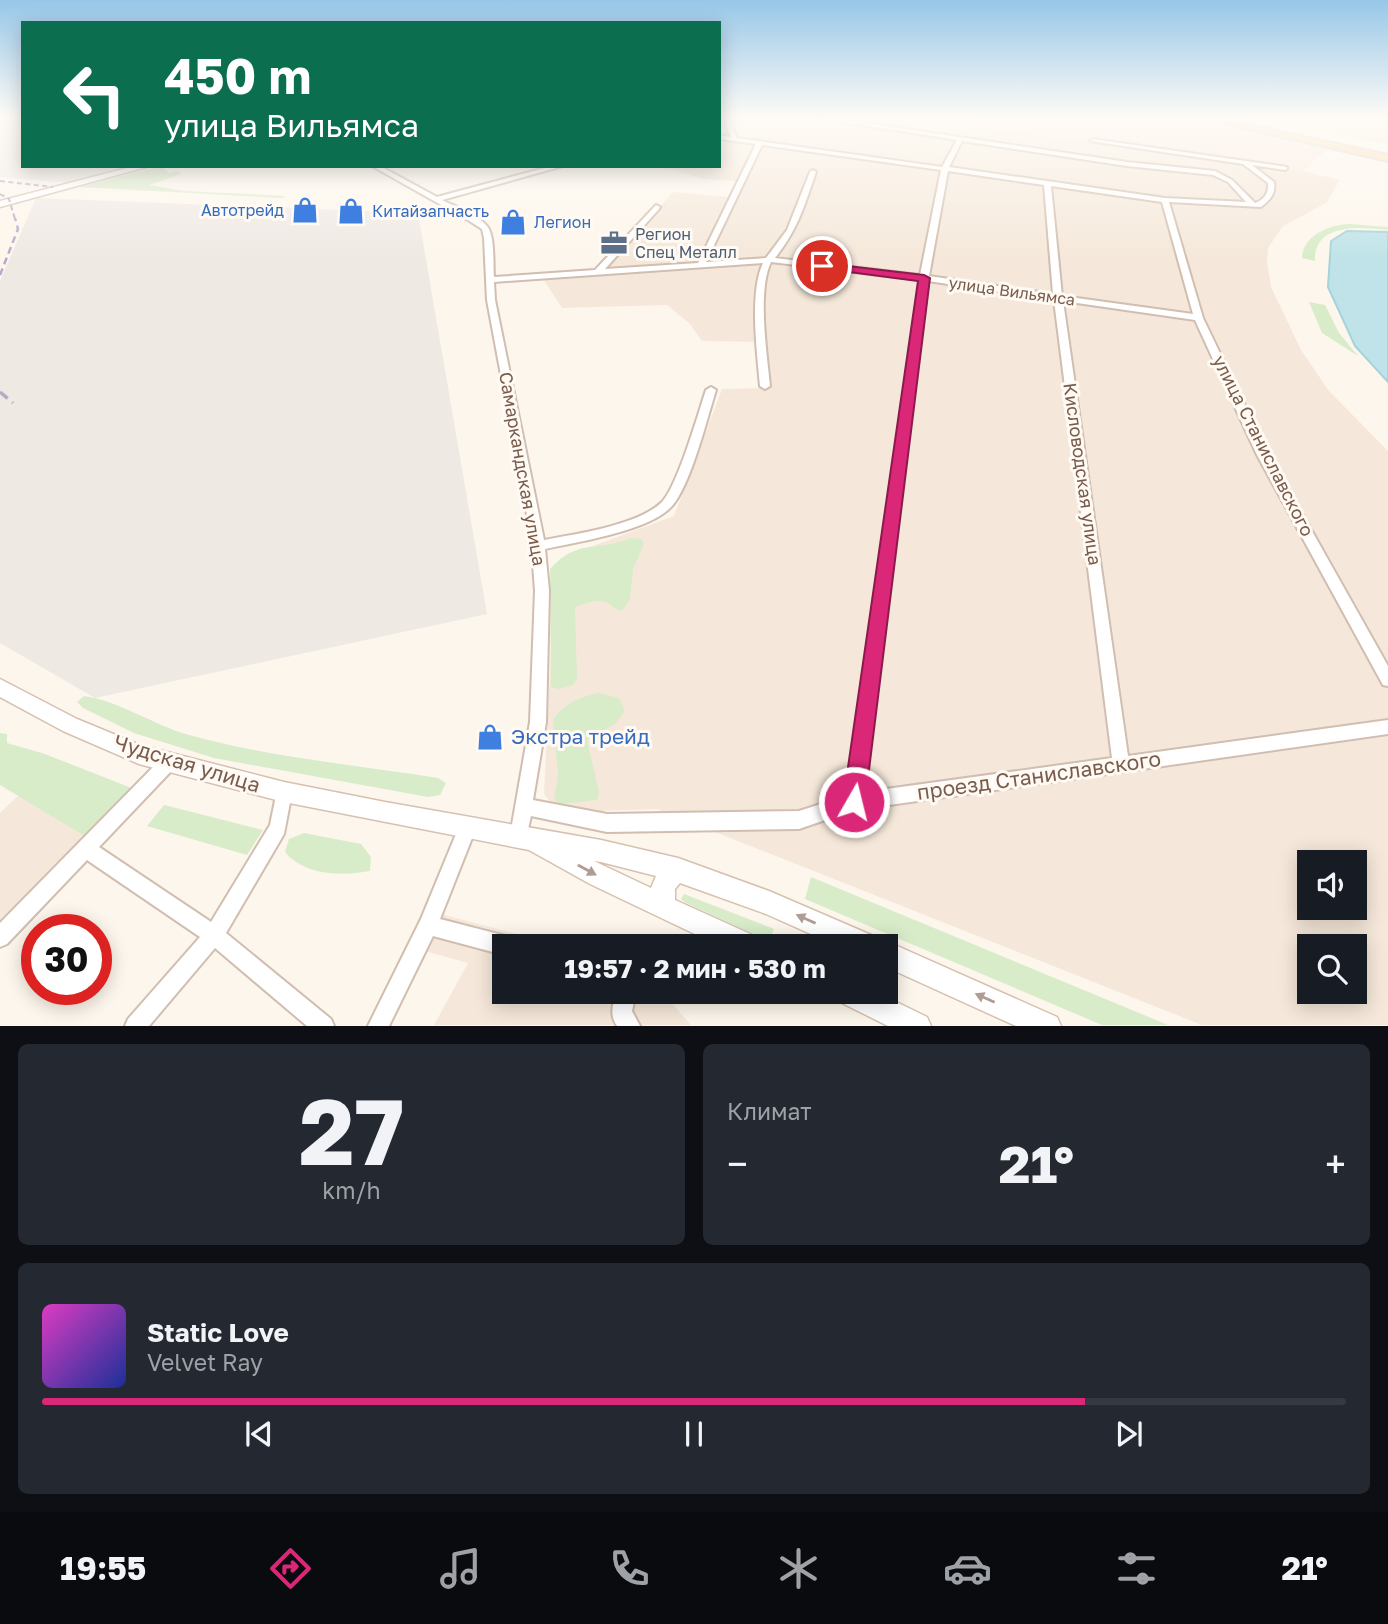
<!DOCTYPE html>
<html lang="ru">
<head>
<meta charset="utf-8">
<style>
  body { margin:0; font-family:"Golos Text",sans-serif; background:#242831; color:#f1f3f6; height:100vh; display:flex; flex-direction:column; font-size:26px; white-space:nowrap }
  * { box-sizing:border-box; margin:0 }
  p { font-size:23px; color:#9ea1a6 }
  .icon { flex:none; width:38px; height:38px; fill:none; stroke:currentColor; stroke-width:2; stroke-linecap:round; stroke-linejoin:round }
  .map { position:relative; height:1026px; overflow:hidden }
  .panel { display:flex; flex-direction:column; gap:18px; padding:18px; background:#0d0f14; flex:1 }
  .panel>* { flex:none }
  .banner { position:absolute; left:21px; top:21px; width:700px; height:147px; border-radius:0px; box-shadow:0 4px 18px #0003; background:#0b6e4f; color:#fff; overflow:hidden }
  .buttons { position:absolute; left:1297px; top:850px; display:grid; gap:14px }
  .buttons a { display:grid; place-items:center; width:70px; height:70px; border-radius:0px; background:#171b24; box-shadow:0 4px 18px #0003; font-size:35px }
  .speed { position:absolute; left:21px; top:914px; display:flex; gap:14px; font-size:35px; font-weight:700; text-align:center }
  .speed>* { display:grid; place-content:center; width:91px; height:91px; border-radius:50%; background:#171b24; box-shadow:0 4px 18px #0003; line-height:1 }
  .speed .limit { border:10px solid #d22; background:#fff; color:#111 }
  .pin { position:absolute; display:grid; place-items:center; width:60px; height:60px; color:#fff; margin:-30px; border:4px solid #fff; border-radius:50%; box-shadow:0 2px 7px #0007 }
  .me { position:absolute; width:77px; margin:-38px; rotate:8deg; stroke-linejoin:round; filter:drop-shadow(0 0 5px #0008) }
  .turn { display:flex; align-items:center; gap:24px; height:147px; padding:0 28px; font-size:32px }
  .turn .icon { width:91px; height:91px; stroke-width:2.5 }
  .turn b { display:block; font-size:49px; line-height:60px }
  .big { font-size:52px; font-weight:700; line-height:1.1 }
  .panel .card { flex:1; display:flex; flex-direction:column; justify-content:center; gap:10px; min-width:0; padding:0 24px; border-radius:10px; background:#242831 }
  .panel .dial { align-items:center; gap:0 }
  .dial b { font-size:91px; line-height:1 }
  .song { display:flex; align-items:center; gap:21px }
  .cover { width:84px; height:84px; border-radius:10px; background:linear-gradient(135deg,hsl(310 70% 55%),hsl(230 70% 35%)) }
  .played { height:7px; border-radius:4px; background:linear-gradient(90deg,#db2777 80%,#363941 80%) }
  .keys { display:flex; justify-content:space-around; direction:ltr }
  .heat { display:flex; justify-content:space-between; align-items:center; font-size:38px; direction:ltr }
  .panel .tiles { flex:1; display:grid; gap:18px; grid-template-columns:1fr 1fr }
  .card:last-child { grid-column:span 2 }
  .trip { position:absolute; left:492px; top:934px; width:406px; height:70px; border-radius:0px; background:#171b24; box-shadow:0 4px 18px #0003; font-weight:700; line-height:70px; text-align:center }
  .dock { display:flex; height:112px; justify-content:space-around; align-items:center; background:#090b0e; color:#9ea1a6 }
  .dock .icon { width:49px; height:49px }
  .dock .on { color:#db2777 }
  .dock b { font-size:32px; color:#f1f3f6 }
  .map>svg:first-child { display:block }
  .residential { fill:#f5e8da; fill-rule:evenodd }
  .commercial { fill:#fde8e0 }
  .industrial { fill:#efe9e4 }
  .green { fill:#d8ecc9 }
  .water { fill:#bfe3e8; stroke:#a5d3da; stroke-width:2 }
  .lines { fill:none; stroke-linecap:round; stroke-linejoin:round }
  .street-casing { stroke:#d1beb0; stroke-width:4 }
  .secondary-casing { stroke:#d6c0b0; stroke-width:3 }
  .primary-casing { stroke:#dad1cd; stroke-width:4 }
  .street { fill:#fff; fill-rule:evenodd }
  .secondary { fill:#fff; fill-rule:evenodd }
  .primary { fill:#fbd9a5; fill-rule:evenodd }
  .rail-far2 { stroke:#b9a8c9; stroke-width:2; stroke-dasharray:5 3.5; stroke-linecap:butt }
  .rail-far1 { stroke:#b9a8c9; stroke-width:2.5; stroke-dasharray:7 4.5; stroke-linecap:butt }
  .rail { stroke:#b9a8c9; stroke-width:3.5; stroke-dasharray:10 6; stroke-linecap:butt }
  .oneway { fill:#af9d94 }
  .route { fill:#db2777; stroke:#8e194d; stroke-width:2 }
  .labels { text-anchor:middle; stroke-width:6; stroke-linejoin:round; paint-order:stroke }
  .far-shop-label { font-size:16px; fill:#366cbe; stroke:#fffaf3; text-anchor:start }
  .far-service-label { font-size:16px; fill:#4e5e75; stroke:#fffaf3; text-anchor:start }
  .far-street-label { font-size:16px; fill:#7a5c4d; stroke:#fffaf3 }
  .street-label { font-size:18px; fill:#7a5c4d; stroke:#fffaf3 }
  .near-shop-label { font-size:21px; fill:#366cbe; stroke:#fffaf3; text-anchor:start }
  .near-street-label { font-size:21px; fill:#7a5c4d; stroke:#fffaf3 }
</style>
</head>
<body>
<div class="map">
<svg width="1388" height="1026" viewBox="0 0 1388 1026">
  <rect width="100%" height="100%" fill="#fdf6ec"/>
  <g class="residential">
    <path d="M719,117H822L845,120L854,117H911L956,122L967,127L1011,131L1264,168L1304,171L1340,180L1326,203L1283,226L1268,248L1267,262L1271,287L1301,350L1329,391L1388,451V1025H1202L657,809L599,811L553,805L544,794L555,566L566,556L674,516L722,389L769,388L766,342L702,341L690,324L667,305L562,308L545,282L544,275L604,271L673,192L728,197L735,181L704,179L663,167L719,166ZM1309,863H1354V908H1309ZM1309,947H1354V992H1309Z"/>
    <polygon points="1246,117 1388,117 1388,145 1288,125"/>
    <polygon points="19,795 88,838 0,928 0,813"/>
    <polygon points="437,913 566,947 504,947 504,992 662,992 691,1025 434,1025 468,963 421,950"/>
  </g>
  <polygon class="commercial" points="954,117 1185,117 1328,148 1304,171 1264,168 1011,131 967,127 956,122"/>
  <g class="industrial">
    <polygon points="0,117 23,117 23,166 134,166 71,183 0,177"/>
    <polygon points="36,198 418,213 487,614 95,698 0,643 0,281"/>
  </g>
  <g class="green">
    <polygon points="161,166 169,173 178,171 181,174 149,185 184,191 285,196 282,198 79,187"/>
    <path d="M1349,224L1388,227V230C1363,227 1313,222 1315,261L1302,258C1303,235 1329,225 1349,224Z"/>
    <polygon points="1309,302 1325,305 1339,333 1358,356 1322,333"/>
    <path d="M631,538L641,539L644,544L633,569L630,599L622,611C614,610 613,605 606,602C597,598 585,604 575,607L577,678L573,685L558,689L551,687L550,569C578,538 597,552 631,538Z"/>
    <path d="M599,693L619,698L625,711L615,724L587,740L599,792L597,800L561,804L554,800L558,775L553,719C564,704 581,696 599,693Z"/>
    <path d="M84,696C120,701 153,725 189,735C267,757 357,765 438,778L446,783L440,795L428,797L214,758L134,733L83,708L77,702Z"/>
    <polygon points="0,733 7,734 7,743 45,754 134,789 88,838 0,785"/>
    <polygon points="164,805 263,830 247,855 147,826"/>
    <path d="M304,833L361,844L371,857L370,871C341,876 305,876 285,852L289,839Z"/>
    <polygon points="811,877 1168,1025 1102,1025 805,899"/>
    <polygon points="684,894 774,929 769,941 686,903 681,899"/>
  </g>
  <polygon class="water" points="1347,231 1388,232 1388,382 1355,346 1328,287 1331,241"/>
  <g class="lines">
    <g class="street-casing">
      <g id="street">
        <polygon points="7,117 14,117 0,124 0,120"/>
        <path d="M722,117H728L737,138L942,167L957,140L811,117H825L1127,162L1215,171L1232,180L1255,203C1264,200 1269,193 1268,183L1243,164L1090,141L1093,139L1287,167V169L1285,170L1252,165L1274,182C1276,194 1270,200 1261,207L1169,202L1203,318L1268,453L1388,666V686L1383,685L1256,453L1195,320L1063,301L1128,756L1388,720V734L854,810L799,829L607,832L531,816L525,842L519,845L513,842L510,836L530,722L535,591L531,536L487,300L484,238L482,229L468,220L372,166H380L437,197L552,166H563L442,200C456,207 477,214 487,226C495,235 493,265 494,277L595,270L656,205L660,207L659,209L605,269L698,263L756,144L719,139V135L731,137ZM962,141L1127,166L1213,175L1228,182L1246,202L1165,198L949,167ZM762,145L941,170L920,275L775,258C798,229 804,207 816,172L813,170L810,172L787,230L766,258L706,262ZM948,171L1044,185L1053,294L929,276ZM1051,186L1162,202L1193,314L1062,296ZM771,262L920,280L846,796L799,811L607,814L533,800L546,722L549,591L545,549C577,542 650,531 672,506C691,484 707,419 716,390L711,387L706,390C698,414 678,485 662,502C639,525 576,534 544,540L495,300L494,282L763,263C749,292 757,353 760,386L765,389L770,386C767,354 757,291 771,262ZM928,281L1054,300L1112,758L864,792Z"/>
        <polygon points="169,754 175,757 177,762 175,767 99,847 211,922 270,825 278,786 284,784 290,786 292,792 284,834 226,933 331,1019 334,1026 307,1026 215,948 149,1026 125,1026 128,1019 200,937 87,860 7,944 0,947 0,923 163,757"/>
        <polygon points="467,819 473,822 476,828 440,919 510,937 517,940 520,947 504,947 504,955 433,936 389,1026 368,1026 421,919 461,822"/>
        <path d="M616,992H636L632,1011L640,1026H617C609,1014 613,1005 616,992Z"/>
      </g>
    </g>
    <g class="secondary-casing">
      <g id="secondary">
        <polygon points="135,166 150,166 0,207 0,201"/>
        <path d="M0,679L77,719L140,745L284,782L385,802L601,840L678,858L769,891L878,938L880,944L886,941L1057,1017L1061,1026H1016L886,967V947H840L766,914L680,883L675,889V900L759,938L762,947H722L590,884L529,850L284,802L139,764L63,731L0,697ZM594,861L601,862L656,876L651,888Z"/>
        <polygon points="834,992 876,992 927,1017 931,1026 888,1026 838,1001"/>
      </g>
    </g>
    <g class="primary-casing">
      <polygon id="primary" points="1196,117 1212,117 1388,155 1388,161"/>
    </g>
    <use href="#street" class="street"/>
    <use href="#secondary" class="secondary"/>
    <use href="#primary" class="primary"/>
    <g class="rail-far2">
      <polyline points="0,181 53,187"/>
      <polyline points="0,194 9,199 15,219"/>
    </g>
    <polyline class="rail-far1" points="0,275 18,229 15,218"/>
    <polyline class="rail" points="0,392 13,403"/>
  </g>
  <defs><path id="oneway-solid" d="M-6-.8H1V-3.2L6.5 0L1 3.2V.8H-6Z" transform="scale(1.75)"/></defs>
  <g class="oneway">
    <use href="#oneway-solid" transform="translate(587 870) rotate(29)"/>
    <use href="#oneway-solid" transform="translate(806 919) rotate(-156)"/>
    <use href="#oneway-solid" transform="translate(985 998) rotate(-156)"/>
  </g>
  <linearGradient id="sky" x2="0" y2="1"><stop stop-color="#97c7e8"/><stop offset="0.45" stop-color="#fefbf6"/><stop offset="1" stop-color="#fefbf6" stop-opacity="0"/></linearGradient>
  <rect width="1388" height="260" fill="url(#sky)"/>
  <polygon class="route" points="822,263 924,275 930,278 865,802 862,809 854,812 846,809 843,802 918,281 819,268 817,266"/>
  <defs>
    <g id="shop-bare" transform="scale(2.1)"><path d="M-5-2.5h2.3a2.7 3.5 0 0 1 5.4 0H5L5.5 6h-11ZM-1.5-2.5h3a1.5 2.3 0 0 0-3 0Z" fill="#3f7fe0" stroke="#fffaf3" stroke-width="2.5" paint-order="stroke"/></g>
    <g id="office-bare" transform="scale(2.1)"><path d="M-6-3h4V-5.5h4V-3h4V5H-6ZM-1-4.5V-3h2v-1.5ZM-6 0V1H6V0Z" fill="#5c6f8a" stroke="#fffaf3" stroke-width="2.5" paint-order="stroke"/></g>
  </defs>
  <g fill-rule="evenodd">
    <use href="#shop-bare" x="305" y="210"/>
    <use href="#shop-bare" x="351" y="211"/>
    <use href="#shop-bare" x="513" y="222"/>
    <use href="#office-bare" x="614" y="243"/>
    <use href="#shop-bare" x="490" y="737"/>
  </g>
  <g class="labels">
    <g class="far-shop-label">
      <text x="284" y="216" text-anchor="end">Автотрейд</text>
      <text x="372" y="217">Китайзапчасть</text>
      <text x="534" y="228">Легион</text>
    </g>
    <g class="far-service-label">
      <text x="635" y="240">Регион<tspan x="635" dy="18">Спец Металл</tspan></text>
    </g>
    <g class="far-street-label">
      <text transform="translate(1012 291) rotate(8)" y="6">улица Вильямса</text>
    </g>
    <g class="street-label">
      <text transform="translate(1263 446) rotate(63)" y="6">улица Станиславского</text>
      <text transform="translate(522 469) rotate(80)" y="6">Самаркандская улица</text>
      <text transform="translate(1082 474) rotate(82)" y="6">Кисловодская улица</text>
    </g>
    <g class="near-shop-label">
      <text x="511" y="744">Экстра трейд</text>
    </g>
    <g class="near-street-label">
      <text transform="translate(187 764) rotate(17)" y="7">Чудская улица</text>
      <text transform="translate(1039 776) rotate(-8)" y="7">проезд Станиславского</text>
    </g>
  </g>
</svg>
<div class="buttons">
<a><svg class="icon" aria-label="sound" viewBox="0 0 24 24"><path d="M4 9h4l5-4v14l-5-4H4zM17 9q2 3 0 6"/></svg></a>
<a><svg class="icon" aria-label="search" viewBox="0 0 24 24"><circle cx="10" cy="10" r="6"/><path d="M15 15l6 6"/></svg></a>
</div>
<div class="speed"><div class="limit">30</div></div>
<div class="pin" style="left:822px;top:266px;background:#d93025"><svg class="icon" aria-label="arrive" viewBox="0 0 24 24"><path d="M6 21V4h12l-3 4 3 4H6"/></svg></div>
<svg class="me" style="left:854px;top:802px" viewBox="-20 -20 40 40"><circle r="17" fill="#db2777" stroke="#fff" stroke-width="3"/><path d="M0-11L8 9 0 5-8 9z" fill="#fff"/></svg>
<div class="trip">19:57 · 2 мин · 530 m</div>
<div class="banner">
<div class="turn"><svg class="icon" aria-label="left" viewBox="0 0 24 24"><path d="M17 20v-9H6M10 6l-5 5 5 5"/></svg><div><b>450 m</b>улица Вильямса</div></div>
</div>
</div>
<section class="panel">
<div class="tiles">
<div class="card dial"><b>27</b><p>km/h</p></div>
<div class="card"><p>Климат</p>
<div class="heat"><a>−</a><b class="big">21°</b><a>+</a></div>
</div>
<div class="card">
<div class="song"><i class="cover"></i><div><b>Static Love</b><p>Velvet Ray</p></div></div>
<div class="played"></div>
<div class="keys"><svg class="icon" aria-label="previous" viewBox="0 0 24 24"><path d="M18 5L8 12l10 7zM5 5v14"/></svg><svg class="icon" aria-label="pause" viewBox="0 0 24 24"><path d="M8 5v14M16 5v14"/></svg><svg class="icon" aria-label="next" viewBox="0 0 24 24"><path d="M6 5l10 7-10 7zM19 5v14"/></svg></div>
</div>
</div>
</section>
<nav class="dock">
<b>19:55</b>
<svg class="icon on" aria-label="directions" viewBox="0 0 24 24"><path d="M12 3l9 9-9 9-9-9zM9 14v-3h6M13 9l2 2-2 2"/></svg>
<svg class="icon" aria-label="music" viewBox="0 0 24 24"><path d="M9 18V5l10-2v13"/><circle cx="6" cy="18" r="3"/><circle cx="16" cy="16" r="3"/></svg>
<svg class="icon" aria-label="phone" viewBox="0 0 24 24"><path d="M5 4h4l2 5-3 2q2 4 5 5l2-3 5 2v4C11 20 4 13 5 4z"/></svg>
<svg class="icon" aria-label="climate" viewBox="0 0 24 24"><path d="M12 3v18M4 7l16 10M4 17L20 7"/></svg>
<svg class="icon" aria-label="car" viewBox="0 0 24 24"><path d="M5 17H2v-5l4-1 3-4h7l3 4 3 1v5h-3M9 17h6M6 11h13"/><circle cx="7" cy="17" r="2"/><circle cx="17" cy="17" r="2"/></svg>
<svg class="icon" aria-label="filters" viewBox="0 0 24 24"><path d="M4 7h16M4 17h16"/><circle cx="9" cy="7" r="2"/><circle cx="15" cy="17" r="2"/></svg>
<b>21°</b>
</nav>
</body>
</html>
